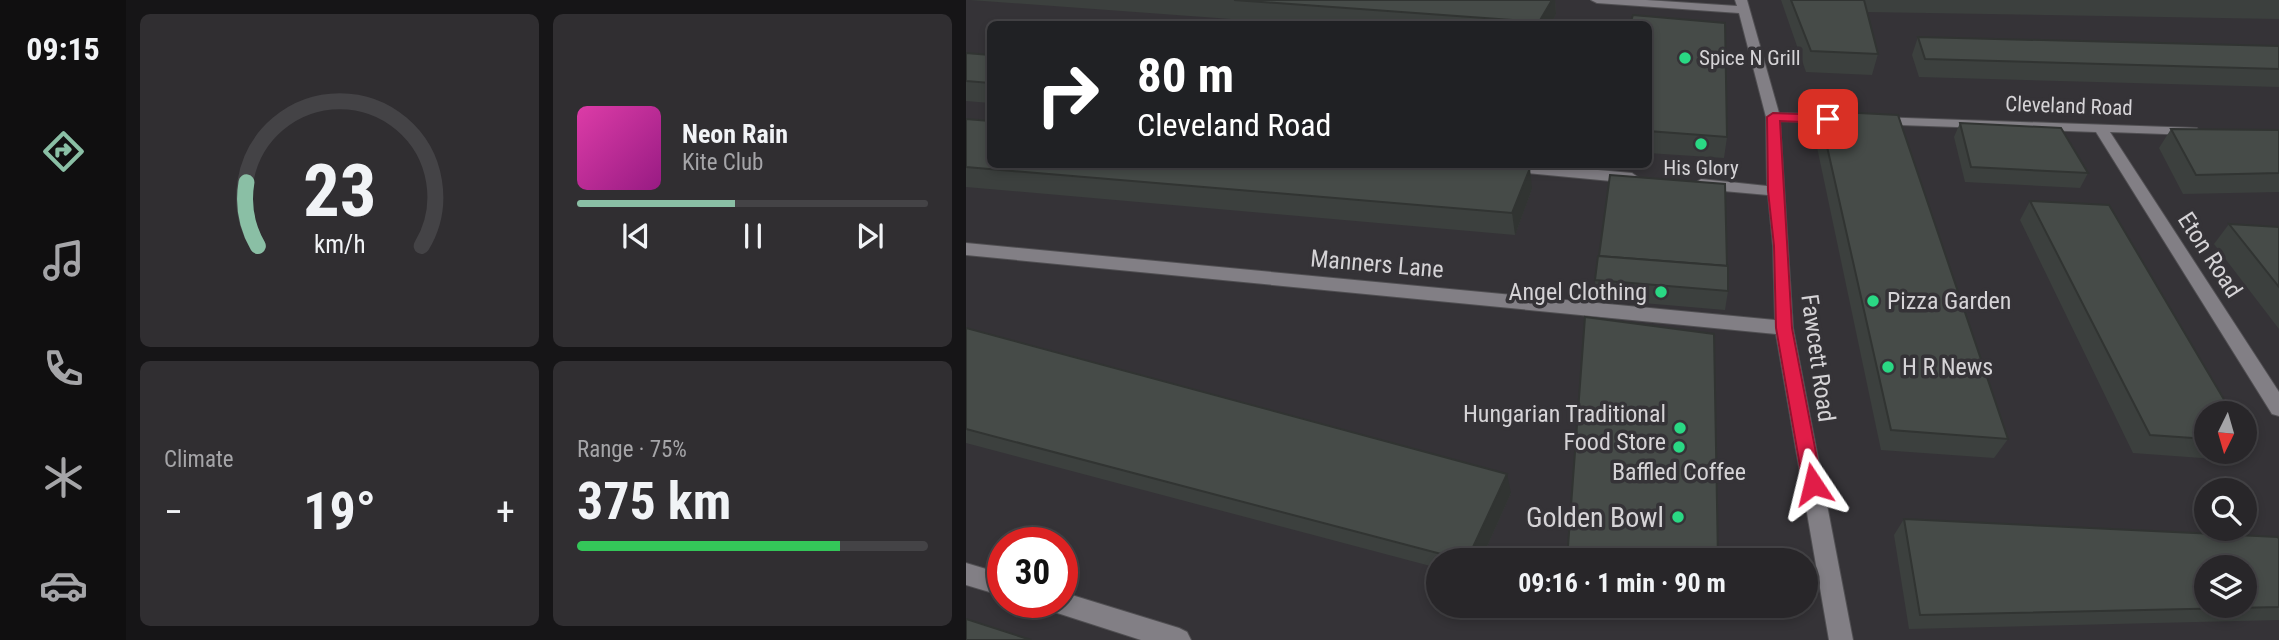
<!DOCTYPE html>
<html lang="en">
<head>
<meta charset="utf-8">
<style>
  body { margin:0; font-family:"Roboto Condensed",sans-serif; background:#302e31; color:#f1f3f6; height:100vh; display:flex; flex-direction:column; font-size:26px; white-space:nowrap }
  * { box-sizing:border-box; margin:0 }
  p { font-size:23px; color:#a5a5a8 }
  .icon { flex:none; width:38px; height:38px; fill:none; stroke:currentColor; stroke-width:2; stroke-linecap:round; stroke-linejoin:round }
  .map { position:relative; flex:1; overflow:hidden }
  .drawer { display:flex; flex-direction:column; gap:14px; padding:14px; background:#161517; width:840px }
  .drawer>* { flex:none }
  .banner { position:absolute; left:21px; top:21px; width:665px; height:147px; border-radius:10px; box-shadow:0 4px 10px #0003,0 0 0 2px #444346; background:#202124; color:#fff; overflow:hidden }
  .needle { width:46px; rotate:185deg }
  .tools { position:absolute; left:1228px; top:401px; display:grid; gap:14px }
  .tools a { display:grid; place-items:center; width:63px; height:63px; border-radius:50%; background:#282629; box-shadow:0 4px 10px #0003,0 0 0 2px #444346; font-size:35px }
  .speed { position:absolute; left:21px; top:527px; display:flex; gap:14px; font-size:35px; font-weight:700; text-align:center }
  .speed>* { display:grid; place-content:center; width:91px; height:91px; border-radius:50%; background:#282629; box-shadow:0 4px 10px #0003,0 0 0 2px #444346; line-height:1 }
  .speed .limit { border:10px solid #d22; background:#fff; color:#111 }
  .pin { position:absolute; display:grid; place-items:center; width:60px; height:60px; color:#fff; margin:-30px; border-radius:14px; box-shadow:0 4px 10px #0006 }
  .me { position:absolute; width:77px; margin:-38px; rotate:350deg; stroke-linejoin:round; filter:drop-shadow(0 0 5px #0008) }
  .turn { display:flex; align-items:center; gap:24px; height:147px; padding:0 35px; font-size:32px }
  .turn .icon { width:91px; height:91px; stroke-width:2.5 }
  .turn b { display:block; font-size:49px; line-height:60px }
  .big { font-size:52px; font-weight:700; line-height:1.1 }
  .drawer .card { flex:1; display:flex; flex-direction:column; justify-content:center; gap:10px; min-width:0; padding:0 24px; border-radius:10px; background:#302e31 }
  .drawer .dial { align-items:center; gap:0 }
  .dial svg { height:182px; overflow:visible; fill:none; stroke:#444346; stroke-width:7; stroke-linecap:round; text-anchor:middle }
  .dial text { fill:#f1f3f6; stroke:none }
  .song { display:flex; align-items:center; gap:21px }
  .cover { width:84px; height:84px; border-radius:10px; background:linear-gradient(135deg,hsl(320 70% 55%),hsl(310 70% 35%)) }
  .played { height:7px; border-radius:4px; background:linear-gradient(90deg,#8abfa5 45%,#444346 45%) }
  .keys { display:flex; justify-content:space-around; direction:ltr }
  .heat { display:flex; justify-content:space-between; align-items:center; font-size:38px; direction:ltr }
  .charge { height:10px; border-radius:5px; background:linear-gradient(90deg,#34c759 75%,#444346 0) }
  .drawer .tiles { flex:1; display:grid; gap:14px; grid-template-columns:repeat(2,1fr) }
  .trip { position:absolute; left:460px; top:548px; width:392px; height:70px; border-radius:35px; background:#282629; box-shadow:0 4px 10px #0003,0 0 0 2px #444346; font-weight:700; line-height:70px; text-align:center }
  main { display:flex; flex:1; min-height:0 }
  .dock { display:flex; flex-direction:column; width:126px; justify-content:space-around; align-items:center; background:#100f10; color:#a5a5a8 }
  .dock .icon { width:49px; height:49px }
  .dock .current { color:#8abfa5 }
  .dock b { font-size:32px; color:#f1f3f6 }
  .map>svg:first-child { display:block }
  .lines { fill:none; stroke-linecap:round; stroke-linejoin:round }
  .minor-casing { stroke:#504f52; stroke-width:2 }
  .minor { fill:#827f85; fill-rule:evenodd }
  .wall { fill:#3c403e }
  .shaded-wall { fill:#313432 }
  .building { fill:#464b48; stroke:#313432; stroke-width:2; fill-rule:evenodd }
  .route { fill:#e11d48; stroke:#92132f; stroke-width:2 }
  .poi-dot { fill:#2ad884; stroke:#353337; stroke-width:2.5 }
  .labels { text-anchor:middle; stroke-width:7; stroke-linejoin:round; paint-order:stroke }
  .far-poi-label { font-size:21px; fill:#d5d3d6; stroke:#353337; text-anchor:start }
  .far-street-label { font-size:21px; fill:#d5d3d6; stroke:#353337 }
  .street-label { font-size:24px; fill:#d5d3d6; stroke:#353337 }
  .poi-label { font-size:24px; fill:#d5d3d6; stroke:#353337; text-anchor:end }
  .near-poi-label { font-size:28px; fill:#d5d3d6; stroke:#353337; text-anchor:end }
</style>
</head>
<body>
<main>
<nav class="dock">
<b>09:15</b>
<svg class="icon current" aria-label="directions" viewBox="0 0 24 24"><path d="M12 3l9 9-9 9-9-9zM9 14v-3h6M13 9l2 2-2 2"/></svg>
<svg class="icon" aria-label="music" viewBox="0 0 24 24"><path d="M9 18V5l10-2v13"/><circle cx="6" cy="18" r="3"/><circle cx="16" cy="16" r="3"/></svg>
<svg class="icon" aria-label="phone" viewBox="0 0 24 24"><path d="M5 4h4l2 5-3 2q2 4 5 5l2-3 5 2v4C11 20 4 13 5 4z"/></svg>
<svg class="icon" aria-label="climate" viewBox="0 0 24 24"><path d="M12 3v18M4 7l16 10M4 17L20 7"/></svg>
<svg class="icon" aria-label="car" viewBox="0 0 24 24"><path d="M5 17H2v-5l4-1 3-4h7l3 4 3 1v5h-3M9 17h6M6 11h13"/><circle cx="7" cy="17" r="2"/><circle cx="17" cy="17" r="2"/></svg>
</nav>
<section class="drawer">
<div class="tiles">
<div class="card dial"><svg viewBox="0 0 100 80">
<path d="M14 69A42 42 0 1 1 86 69"/>
<path d="M14 69A42 42 0 0 1 9 41" stroke="#8abfa5"/>
<text x="50" y="56" font-size="32" font-weight="700">23</text>
<text x="50" y="72" font-size="11">km/h</text>
</svg></div>
<div class="card">
<div class="song"><i class="cover"></i><div><b>Neon Rain</b><p>Kite Club</p></div></div>
<div class="played"></div>
<div class="keys"><svg class="icon" aria-label="previous" viewBox="0 0 24 24"><path d="M18 5L8 12l10 7zM5 5v14"/></svg><svg class="icon" aria-label="pause" viewBox="0 0 24 24"><path d="M8 5v14M16 5v14"/></svg><svg class="icon" aria-label="next" viewBox="0 0 24 24"><path d="M6 5l10 7-10 7zM19 5v14"/></svg></div>
</div>
<div class="card"><p>Climate</p>
<div class="heat"><a>−</a><b class="big">19°</b><a>+</a></div>
</div>
<div class="card"><p>Range · 75%</p><b class="big">375 km</b><div class="charge"></div></div>
</div>
</section>
<div class="map">
<svg width="1313" height="640" viewBox="0 0 1313 640">
  <rect width="100%" height="100%" fill="#353337"/>
  <g class="lines">
    <g class="minor-casing">
      <g id="minor">
        <polygon points="625,0 680,0 771,6 769,0 781,0 813,113 876,115 883,119 876,123 814,121 827,328 887,640 863,640 810,334 0,255 0,243 809,320 807,246 802,195 735,189 728,184 735,179 801,186 800,117 773,13 631,3"/>
        <polygon points="911,117 1231,128 1233,131 1226,135 1144,132 1313,392 1313,416 1306,414 1130,132 906,124 906,118"/>
        <polygon points="500,164 564,164 666,173 673,178 666,183 507,168"/>
        <polygon points="0,563 37,574 37,596 0,585"/>
        <polygon points="96,592 213,628 221,632 225,640 175,640 82,610 78,602 96,602"/>
      </g>
    </g>
    <use href="#minor" class="minor"/>
  </g>
  <g class="wall">
    <polygon points="4,0 589,0 590,14 585,24 334,24"/>
    <polygon points="815,0 1313,0 1313,19 901,12 912,54 906,75 840,72"/>
    <polygon points="682,24 761,137 758,158 682,153"/>
    <polygon points="952,37 1313,46 1313,87 953,77 946,55"/>
    <polygon points="0,53 24,55 24,103 0,101"/>
    <polygon points="853,111 1042,439 1028,458 915,450 848,133"/>
    <polygon points="0,119 566,189 549,235 0,187"/>
    <polygon points="994,123 1122,173 1114,188 999,182 988,137"/>
    <polygon points="1205,129 1313,130 1313,192 1217,194 1193,148"/>
    <polygon points="1064,201 1241,413 1241,452 1272,452 1263,460 1167,453 1054,220"/>
    <polygon points="1263,224 1313,227 1313,329 1248,244"/>
    <polygon points="629,280 762,291 759,310 630,299"/>
    <polygon points="0,328 545,493 515,560 472,560 472,568 0,443"/>
    <polygon points="938,519 1313,539 1313,620 943,629 928,535"/>
    <polygon points="675,606 752,606 749,619"/>
  </g>
  <g class="shaded-wall">
    <polygon points="586,0 589,0 590,14 585,24 573,24 573,22"/>
    <polygon points="564,168 566,189 549,235 546,213"/>
    <polygon points="541,474 545,493 515,560 501,560"/>
  </g>
  <g class="building">
    <polygon points="268,0 586,0 573,22"/>
    <polygon points="825,0 898,0 912,54 845,51"/>
    <polygon points="667,15 759,23 761,137 682,131 682,24 664,24"/>
    <polygon points="952,37 1313,46 1313,69 959,59"/>
    <polygon points="0,53 24,55 24,83 0,81"/>
    <polygon points="853,111 932,115 1042,439 925,430"/>
    <polygon points="0,119 24,121 24,164 527,164 564,168 546,213 0,167"/>
    <polygon points="994,123 1095,128 1122,173 1005,167"/>
    <polygon points="1205,129 1313,130 1313,173 1230,175"/>
    <polygon points="644,175 759,184 761,266 633,256"/>
    <polygon points="1064,201 1143,205 1266,413 1241,413 1241,439 1184,435"/>
    <polygon points="1263,224 1313,227 1313,287"/>
    <polygon points="632,256 762,266 762,291 629,280"/>
    <polygon points="619,317 748,334 752,560 601,560"/>
    <polygon points="0,328 541,474 501,560 498,560 0,429"/>
    <path d="M938,519L1312,537L1313,539V607L954,615ZM1241,567H1279V606H1241Z"/>
    <polygon points="0,619 65,640 0,640"/>
  </g>
  <polygon class="route" points="807,113 862,115 868,119 862,123 814,121 826,328 856,484 853,490 847,492 840,490 837,484 810,328 808,246 802,191 801,117"/>
  <g class="poi-dot">
    <circle cx="719" cy="58" r="7"/>
    <circle cx="735" cy="144" r="7"/>
    <circle cx="695" cy="292" r="7"/>
    <circle cx="907" cy="301" r="7"/>
    <circle cx="922" cy="367" r="7"/>
    <circle cx="714" cy="428" r="7"/>
    <circle cx="713" cy="447" r="7"/>
    <circle cx="712" cy="517" r="7"/>
  </g>
  <g class="labels">
    <g class="far-poi-label">
      <text x="733" y="65">Spice N Grill</text>
      <text x="735" y="175" text-anchor="middle">His Glory</text>
    </g>
    <g class="far-street-label">
      <text transform="translate(1103 106) rotate(2)" y="7">Cleveland Road</text>
    </g>
    <g class="street-label">
      <text transform="translate(1244 255) rotate(57)" y="8">Eton Road</text>
      <text transform="translate(411 264) rotate(5)" y="8">Manners Lane</text>
      <text transform="translate(852 358) rotate(82)" y="8">Fawcett Road</text>
    </g>
    <g class="poi-label">
      <text x="681" y="300">Angel Clothing</text>
      <text x="921" y="309" text-anchor="start">Pizza Garden</text>
      <text x="936" y="375" text-anchor="start">H R News</text>
      <text x="700" y="422">Hungarian Traditional<tspan x="700" dy="28">Food Store</tspan></text>
      <text x="713" y="480" text-anchor="middle">Baffled Coffee</text>
    </g>
    <g class="near-poi-label">
      <text x="698" y="527">Golden Bowl</text>
    </g>
  </g>
</svg>
<div class="tools">
<a><svg class="needle" viewBox="-14 -14 28 28"><path d="M0-13l5 13h-10z" fill="#e53935"/><path d="M0 13l5-13h-10z" fill="#a5a5a8"/></svg></a>
<a><svg class="icon" aria-label="search" viewBox="0 0 24 24"><circle cx="10" cy="10" r="6"/><path d="M15 15l6 6"/></svg></a>
<a><svg class="icon" aria-label="layers" viewBox="0 0 24 24"><path d="M12 4l9 5-9 5-9-5zM3 14l9 5 9-5"/></svg></a>
</div>
<div class="speed"><div class="limit">30</div></div>
<div class="pin" style="left:862px;top:119px;background:#d93025"><svg class="icon" aria-label="arrive" viewBox="0 0 24 24"><path d="M6 21V4h12l-3 4 3 4H6"/></svg></div>
<svg class="me" style="left:847px;top:484px" viewBox="-20 -20 40 40"><path d="M0-17L14 15 0 8-14 15z" fill="#e11d48" stroke="#fff" stroke-width="4"/></svg>
<div class="trip">09:16 · 1 min · 90 m</div>
<div class="banner">
<div class="turn"><svg class="icon" aria-label="right" viewBox="0 0 24 24"><path d="M7 20v-9h11M14 6l5 5-5 5"/></svg><div><b>80 m</b>Cleveland Road</div></div>
</div>
</div>
</main>
</body>
</html>
